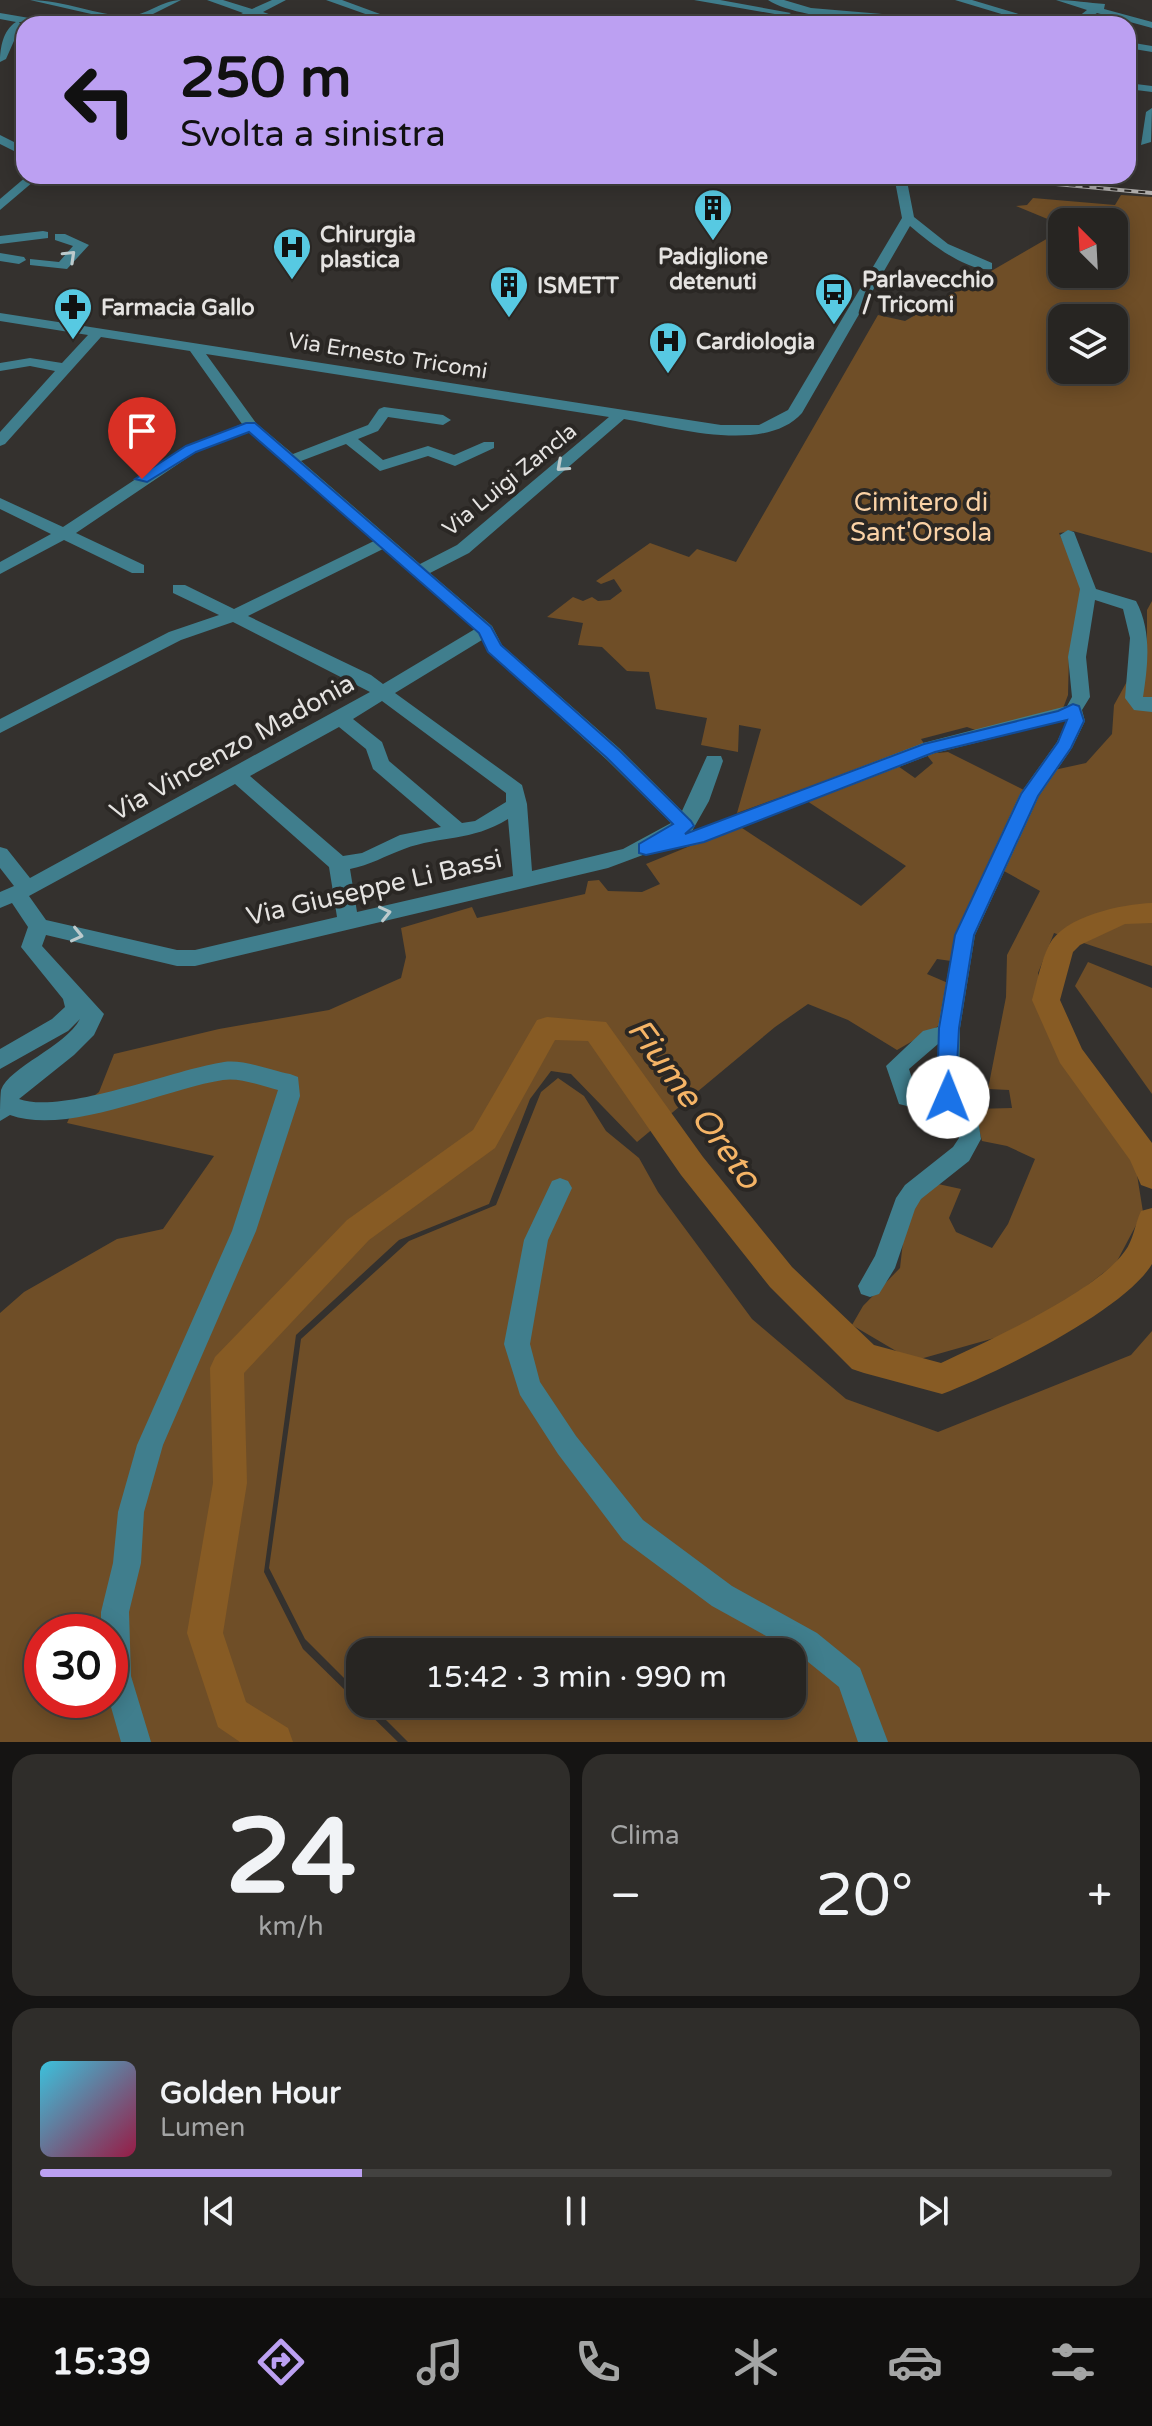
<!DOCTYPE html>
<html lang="it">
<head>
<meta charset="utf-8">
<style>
  body { margin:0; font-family:"Varela Round",sans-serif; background:#2f2d2a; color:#f1f3f6; height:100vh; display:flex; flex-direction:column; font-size:30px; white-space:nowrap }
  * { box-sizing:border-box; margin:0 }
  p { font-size:26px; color:#a4a5a5 }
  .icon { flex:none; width:44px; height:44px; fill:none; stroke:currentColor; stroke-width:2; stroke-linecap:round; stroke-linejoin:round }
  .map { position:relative; height:1742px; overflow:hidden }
  .sheet { display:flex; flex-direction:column; gap:12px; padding:12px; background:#151413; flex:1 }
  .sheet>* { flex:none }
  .guide { position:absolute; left:16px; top:16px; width:1120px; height:168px; border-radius:24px; box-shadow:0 4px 20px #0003,0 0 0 2px #434240; background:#bca0f2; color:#111; overflow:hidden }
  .needle { width:52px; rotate:336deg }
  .fabs { position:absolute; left:1048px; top:208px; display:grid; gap:16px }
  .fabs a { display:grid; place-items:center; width:80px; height:80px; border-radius:16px; background:#272522; box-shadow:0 4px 20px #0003,0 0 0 2px #434240; font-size:40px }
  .speed { position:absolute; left:24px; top:1614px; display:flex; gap:16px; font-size:40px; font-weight:700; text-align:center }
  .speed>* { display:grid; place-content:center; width:104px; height:104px; border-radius:50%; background:#272522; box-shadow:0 4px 20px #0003,0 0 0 2px #434240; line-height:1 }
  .speed .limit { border:12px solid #d22; background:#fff; color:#111 }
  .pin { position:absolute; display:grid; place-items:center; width:68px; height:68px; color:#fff; margin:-82px -34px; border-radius:50% 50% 50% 0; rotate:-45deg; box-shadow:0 0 8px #0007 }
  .pin .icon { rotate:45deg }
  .me { position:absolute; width:88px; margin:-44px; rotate:1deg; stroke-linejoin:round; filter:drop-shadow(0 0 6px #0008) }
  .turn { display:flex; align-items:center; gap:28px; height:168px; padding:0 32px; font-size:36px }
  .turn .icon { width:104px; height:104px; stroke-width:2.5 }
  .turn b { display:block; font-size:56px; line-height:68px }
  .big { font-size:60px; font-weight:600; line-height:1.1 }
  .sheet .card { flex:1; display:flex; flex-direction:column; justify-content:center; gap:12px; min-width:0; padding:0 28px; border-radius:24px; background:#2f2d2a }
  .sheet .dial { align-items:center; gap:0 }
  .dial b { font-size:104px; line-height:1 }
  .song { display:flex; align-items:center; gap:24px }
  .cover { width:96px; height:96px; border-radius:12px; background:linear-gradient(135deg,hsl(190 70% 55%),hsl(340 70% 35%)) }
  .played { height:8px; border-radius:4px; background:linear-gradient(90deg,#bca0f2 30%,#434240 30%) }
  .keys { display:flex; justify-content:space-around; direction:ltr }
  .heat { display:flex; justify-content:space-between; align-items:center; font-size:44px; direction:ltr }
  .sheet .tiles { flex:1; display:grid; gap:12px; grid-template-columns:1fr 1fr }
  .card:last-child { grid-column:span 2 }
  .trip { position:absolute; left:346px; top:1638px; width:460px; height:80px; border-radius:24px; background:#272522; box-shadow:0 4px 20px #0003,0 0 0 2px #434240; font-weight:600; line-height:80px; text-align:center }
  .menu { display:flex; height:128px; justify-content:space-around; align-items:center; background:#100f0e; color:#a4a5a5 }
  .menu .icon { width:56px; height:56px }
  .menu .active { color:#bca0f2 }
  .menu b { font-size:36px; color:#f1f3f6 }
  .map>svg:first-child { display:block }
  .green { fill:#6f4e27; fill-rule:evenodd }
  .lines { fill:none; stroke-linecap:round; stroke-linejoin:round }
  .river { fill:#875b24; fill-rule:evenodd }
  .minor { fill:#407e8d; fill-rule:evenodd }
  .rail-casing { stroke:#b0aeac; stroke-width:4 }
  .rail { stroke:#2a2724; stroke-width:2; stroke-dasharray:7; stroke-linecap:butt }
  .oneway { stroke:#bccacc }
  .route { fill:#1a73e8; stroke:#114b97; stroke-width:2 }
  .labels { text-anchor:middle; stroke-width:8; stroke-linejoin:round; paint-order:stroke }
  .far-poi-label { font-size:22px; font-weight:bold; fill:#e5e3e1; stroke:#2a2724; text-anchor:start }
  .far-street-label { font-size:22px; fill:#e5e3e1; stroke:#2a2724 }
  .park-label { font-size:26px; fill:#fad2a6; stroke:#2a2724 }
  .street-label { font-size:26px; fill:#e5e3e1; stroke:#2a2724 }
  .near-water-label { font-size:34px; font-style:italic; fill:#f5b466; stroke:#2a2724 }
</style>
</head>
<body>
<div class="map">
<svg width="1152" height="1742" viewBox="0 0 1152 1742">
  <rect width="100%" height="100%" fill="#34312e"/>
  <g class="green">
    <path d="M1121,195L1152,197V553L1073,531L1059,533L1082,585L1069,655L1068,695L1062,711L981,732L967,727L921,739L925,745L737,813L761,729L739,725L738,752L701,745L707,718L656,709L649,672L627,671L602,647L578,645L583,623L547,617L573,597L583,601L592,597L598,601L610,600L622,591L614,579L601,584L596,581L650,543L689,557L697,549L736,562L878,315L905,321L1062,230V274H1114V222L1062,225L1016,206L1027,205L1033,198L1115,205ZM1062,318H1114V370H1062Z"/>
    <polygon points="1152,601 1152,966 1054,933 1038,973 1053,1035 1134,1156 1143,1212 1116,1263 1070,1299 998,1337 913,1361 852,1325 863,1306 900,1268 907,1206 938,1184 961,1189 949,1218 956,1232 992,1248 1008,1224 1035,1159 1007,1146 982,1141 974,1109 1012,1108 1009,1090 988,1089 1006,997 1007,955 1040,891 1004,871 1030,812 1054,770 1086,763 1112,734 1114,705 1147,645 1147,610"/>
    <path d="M948,752L1026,791L951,961L937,959L927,974L948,983L942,1024L897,1050L848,1020L808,1004L775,1027L637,1142L571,1074L551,1071L530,1099L489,1204L399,1240L296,1335L264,1572L303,1649L398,1742H0V1313L24,1292L117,1239L163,1229L214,1156L67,1123L72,1112L99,1092L114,1054L219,1029L329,1010L401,978L406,957L401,928L472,907L477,918L585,894L588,881L599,880L608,891L642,892L660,884L646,864L739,826L861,906L906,866L807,801L895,764L915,778L933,763L926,754ZM42,1632H110V1700H42Z"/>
    <polygon points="1088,962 1152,988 1152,1094 1075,986"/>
    <polygon points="558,1078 584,1096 606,1131 639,1158 658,1192 752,1319 846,1399 938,1432 1131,1355 1152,1331 1152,1742 408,1742 370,1704 792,1704 792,1652 360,1652 360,1694 305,1639 269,1568 301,1339 409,1241 496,1205 541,1092"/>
  </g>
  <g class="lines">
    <g class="river">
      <path d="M1152,903V923L1125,924L1080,945L1073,952L1060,1000L1082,1049L1152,1143V1189L1141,1185L1130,1160L1060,1063L1032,1000C1037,982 1041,961 1049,945C1064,916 1122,904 1152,903Z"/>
      <path d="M547,1017L606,1022L703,1157L792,1267L874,1345L941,1363C988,1341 1096,1292 1125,1251C1133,1241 1135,1224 1141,1211L1152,1208V1264C1124,1311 995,1374 942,1394L864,1373L852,1369L770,1287L681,1175L588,1041L555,1040L495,1148L369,1240L244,1373L247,1483L223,1633L246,1702L288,1728L293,1742H240L218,1727L187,1633L213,1483L210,1368L215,1357L347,1220L473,1130L537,1020Z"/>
    </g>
    <g class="minor">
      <path d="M30,0C64,0 98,16 128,16C146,16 162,0 181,0L143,19L155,24H135Z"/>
      <polygon points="207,0 223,0 252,9 272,0 286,0 263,12 297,24 281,24 254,16 236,24 222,24 243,13"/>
      <polygon points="326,0 342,0 380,14 371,16"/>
      <polygon points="694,0 720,0 791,13 786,16"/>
      <path d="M768,0H784L811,8L965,21L970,24C923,24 805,24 768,0Z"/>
      <polygon points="955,0 972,0 1052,24 1035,24"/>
      <path d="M1056,0C1073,0 1089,3 1105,4L1104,9L1152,22V28L1097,13L1081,24H1069L1087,10Z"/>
      <path d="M0,13L47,21L52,24L19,22L21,25L6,59L0,62C0,48 3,30 16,22L0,19Z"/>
      <polygon points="1128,42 1152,46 1152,52 1128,48"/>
      <polygon points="1128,83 1152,86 1152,92 1128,89"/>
      <polygon points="1152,108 1151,142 1141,145 1146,112"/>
      <polygon points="0,135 24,147 24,156 0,144"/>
      <polygon points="27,176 40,176 0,210 0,199"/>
      <path d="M894,176H906L914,217L948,244L992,263V269C966,272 929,242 910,226L802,413C765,455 672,427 624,419L469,553L430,573L492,626L502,645L620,749L682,811L707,756H721L723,761L709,801L692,831L688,832L695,831L923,743L1067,706L1072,697L1068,657L1080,589L1060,535L1068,530L1074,532L1096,589L1136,601C1152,631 1148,665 1143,697H1152V712L1134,710L1125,698L1130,638L1123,609L1095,600L1086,657L1090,697L1082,710L1085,721L1072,748L1039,796L975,935L960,1028L959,1095L978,1120L981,1139L969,1161L921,1199L915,1209L895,1268L879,1294L870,1297L861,1294L858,1286L875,1256L896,1198L905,1185L953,1147L959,1138V1129L937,1097L938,1044L909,1069L918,1097L915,1104L907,1106L899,1104L886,1066L923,1031L938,1027L955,935L1020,794L1057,742L1067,720L935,753L698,844L665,851L659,849L608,868L195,966H177L46,935L42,946L104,1014L94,1035L74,1055L19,1099C63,1115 175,1069 224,1062C243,1059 271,1070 290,1074L298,1077L300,1096L256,1231L163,1445L144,1512L141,1563L129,1612L131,1676L151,1742H121L109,1700L110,1632H101V1612L113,1563L118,1512L137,1445L232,1231L278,1090C262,1086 239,1077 223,1080C164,1089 68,1136 10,1115L0,1121C0,1112 0,1099 1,1090C9,1067 65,1047 80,1019L68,1031L0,1069V1049L52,1019L65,1007L63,999L21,947L28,927L12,903L0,908V892L14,886L0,868V847L7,849L30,878L370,692L233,622L181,640L0,733V719L169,632L219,615L173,593V585H185L234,609L374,541L249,432L196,452L76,533L144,565V573H132L64,540L0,574V562L51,534L0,509V498L63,527L186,446L242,424L190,351L101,337L5,444L0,446V432L55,371L30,366L0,371V363L30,358L62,363L88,335L0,321V313L721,425H759L788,410L902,218ZM206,354L609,417L457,545L420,564L301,461L346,444L380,471L428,456L455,466L494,448V442H484L454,455L428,446L383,460L358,439L378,431L388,417L443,425L451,420L443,415L384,407L379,409L368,425L293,454L256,423ZM383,549L475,629L383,684L371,675L248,616ZM482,640L488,652L606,759L671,823L623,849L532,871L527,804L522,785L395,693ZM382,701L506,793V802L475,821L462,823L389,761L382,742L353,719ZM339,727L366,749L373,769L441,827L400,835L362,853L343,856L250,776ZM235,784L329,867L337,917L195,950H177L46,920L29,896ZM508,819L513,876L357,912L350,869C370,865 385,856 404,849C441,835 471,842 508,819Z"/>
      <polygon points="43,231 48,232 48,238 0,244 0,236"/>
      <polygon points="55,234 65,234 89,245 67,269 30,265 30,259 59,262 73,246 55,240"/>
      <polygon points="0,253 24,257 26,260 19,264 0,261"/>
      <polygon points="560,1178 568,1181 572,1188 548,1240 530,1344 540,1382 576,1436 643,1520 732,1586 817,1633 860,1668 888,1742 858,1742 839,1687 797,1653 712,1606 623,1540 558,1454 520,1395 504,1344 524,1240 552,1181"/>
    </g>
    <g class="rail-casing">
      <polyline id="rail" points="971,176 1152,193"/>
    </g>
    <use href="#rail" class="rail"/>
  </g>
  <defs><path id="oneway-chevron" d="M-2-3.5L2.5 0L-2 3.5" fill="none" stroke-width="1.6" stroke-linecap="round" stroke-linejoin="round" transform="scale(2)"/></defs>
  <g class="oneway">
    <use href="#oneway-chevron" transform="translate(70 256) rotate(-44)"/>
    <use href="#oneway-chevron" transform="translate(562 466) rotate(138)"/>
    <use href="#oneway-chevron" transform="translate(385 913) rotate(-13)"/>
    <use href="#oneway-chevron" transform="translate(77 935) rotate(13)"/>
  </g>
  <polygon class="route" points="246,423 255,423 491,627 501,645 619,750 691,821 694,826 685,834 924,744 1058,711 1073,704 1079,706 1084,721 1071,748 1038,796 974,935 959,1028 955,1103 948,1106 937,1097 939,1028 955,935 1021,794 1058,742 1067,720 935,752 704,842 646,855 639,853 639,844 673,824 607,758 488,652 479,633 249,432 196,452 147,482 135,479 186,446"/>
  <defs>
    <g id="building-pin" transform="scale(2)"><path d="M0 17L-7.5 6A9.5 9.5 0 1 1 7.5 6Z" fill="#57c9e2" stroke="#2a2724"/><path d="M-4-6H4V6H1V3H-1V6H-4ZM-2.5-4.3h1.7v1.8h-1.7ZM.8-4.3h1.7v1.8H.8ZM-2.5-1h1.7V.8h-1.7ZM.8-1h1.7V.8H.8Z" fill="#111"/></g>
    <g id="hospital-pin" transform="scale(2)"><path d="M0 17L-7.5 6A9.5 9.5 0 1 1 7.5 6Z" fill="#57c9e2" stroke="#2a2724"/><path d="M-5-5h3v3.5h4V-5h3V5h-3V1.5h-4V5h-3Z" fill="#111"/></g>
    <g id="bus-pin" transform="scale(2)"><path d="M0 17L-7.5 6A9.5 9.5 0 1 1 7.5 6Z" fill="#57c9e2" stroke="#2a2724"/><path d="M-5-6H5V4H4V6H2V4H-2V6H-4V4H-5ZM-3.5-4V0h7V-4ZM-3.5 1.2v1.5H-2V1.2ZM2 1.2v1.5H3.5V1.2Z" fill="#111"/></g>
    <g id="pharmacy-pin" transform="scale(2)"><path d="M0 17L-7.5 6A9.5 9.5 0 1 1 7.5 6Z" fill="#57c9e2" stroke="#2a2724"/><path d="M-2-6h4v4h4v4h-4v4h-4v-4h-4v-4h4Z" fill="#111"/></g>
  </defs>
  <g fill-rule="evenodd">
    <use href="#building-pin" x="713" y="208"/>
    <use href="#hospital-pin" x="292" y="247"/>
    <use href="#building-pin" x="509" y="285"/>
    <use href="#bus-pin" x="834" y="292"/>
    <use href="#pharmacy-pin" x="73" y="307"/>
    <use href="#hospital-pin" x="668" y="341"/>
  </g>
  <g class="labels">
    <g class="far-poi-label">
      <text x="320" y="242">Chirurgia<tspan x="320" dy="25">plastica</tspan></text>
      <text x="713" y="264" text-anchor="middle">Padiglione<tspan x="713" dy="25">detenuti</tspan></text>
      <text x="862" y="287">Parlavecchio<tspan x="862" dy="25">/ Tricomi</tspan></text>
      <text x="537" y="293">ISMETT</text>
      <text x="101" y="315">Farmacia Gallo</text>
      <text x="696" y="349">Cardiologia</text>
    </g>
    <g class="far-street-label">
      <text transform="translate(388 355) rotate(9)" y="8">Via Ernesto Tricomi</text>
      <text transform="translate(509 479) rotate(-39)" y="8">Via Luigi Zancla</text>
    </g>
    <g class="park-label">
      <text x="921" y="511">Cimitero di<tspan x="921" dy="30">Sant'Orsola</tspan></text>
    </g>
    <g class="street-label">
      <text transform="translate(232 747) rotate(-29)" y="9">Via Vincenzo Madonia</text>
      <text transform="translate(374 887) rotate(-13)" y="9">Via Giuseppe Li Bassi</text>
    </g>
    <g class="near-water-label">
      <text transform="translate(695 1103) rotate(54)" y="12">Fiume Oreto</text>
    </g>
  </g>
</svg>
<div class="fabs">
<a><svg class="needle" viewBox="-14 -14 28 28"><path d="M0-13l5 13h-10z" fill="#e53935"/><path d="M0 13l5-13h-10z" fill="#a4a5a5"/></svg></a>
<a><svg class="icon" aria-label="layers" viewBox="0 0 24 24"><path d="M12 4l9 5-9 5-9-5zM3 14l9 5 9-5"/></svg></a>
</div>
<div class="speed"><div class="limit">30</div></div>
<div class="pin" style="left:142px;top:479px;background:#d93025"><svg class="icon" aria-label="arrive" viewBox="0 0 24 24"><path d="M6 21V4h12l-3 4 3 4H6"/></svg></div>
<svg class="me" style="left:948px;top:1097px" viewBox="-20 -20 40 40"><circle r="19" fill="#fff"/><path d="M0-13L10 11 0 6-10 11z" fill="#1a73e8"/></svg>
<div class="trip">15:42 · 3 min · 990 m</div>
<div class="guide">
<div class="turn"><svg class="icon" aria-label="left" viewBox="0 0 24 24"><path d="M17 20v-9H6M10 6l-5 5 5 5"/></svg><div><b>250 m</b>Svolta a sinistra</div></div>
</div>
</div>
<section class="sheet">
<div class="tiles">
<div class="card dial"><b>24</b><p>km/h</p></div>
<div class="card"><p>Clima</p>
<div class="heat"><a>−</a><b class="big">20°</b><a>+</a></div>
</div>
<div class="card">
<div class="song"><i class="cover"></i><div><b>Golden Hour</b><p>Lumen</p></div></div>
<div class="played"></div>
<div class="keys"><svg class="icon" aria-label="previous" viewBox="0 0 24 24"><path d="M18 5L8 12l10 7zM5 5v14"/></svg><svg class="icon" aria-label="pause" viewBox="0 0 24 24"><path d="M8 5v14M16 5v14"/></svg><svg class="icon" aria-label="next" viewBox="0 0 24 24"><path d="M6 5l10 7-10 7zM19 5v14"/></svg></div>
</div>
</div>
</section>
<nav class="menu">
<b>15:39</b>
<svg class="icon active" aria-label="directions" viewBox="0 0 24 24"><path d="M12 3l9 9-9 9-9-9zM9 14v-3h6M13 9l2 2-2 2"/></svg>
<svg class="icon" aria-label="music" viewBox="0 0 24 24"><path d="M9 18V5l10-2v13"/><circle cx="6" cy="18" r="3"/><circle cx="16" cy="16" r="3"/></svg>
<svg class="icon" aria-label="phone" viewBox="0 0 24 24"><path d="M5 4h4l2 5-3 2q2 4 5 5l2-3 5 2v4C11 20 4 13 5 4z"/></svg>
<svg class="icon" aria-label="climate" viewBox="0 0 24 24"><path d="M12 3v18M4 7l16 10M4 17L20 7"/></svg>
<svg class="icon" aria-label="car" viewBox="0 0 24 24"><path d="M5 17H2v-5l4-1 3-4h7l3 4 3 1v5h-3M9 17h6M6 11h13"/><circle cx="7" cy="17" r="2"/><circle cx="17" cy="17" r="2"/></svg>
<svg class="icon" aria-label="filters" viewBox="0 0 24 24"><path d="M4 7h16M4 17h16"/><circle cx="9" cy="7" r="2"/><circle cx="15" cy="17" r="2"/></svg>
</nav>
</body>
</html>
